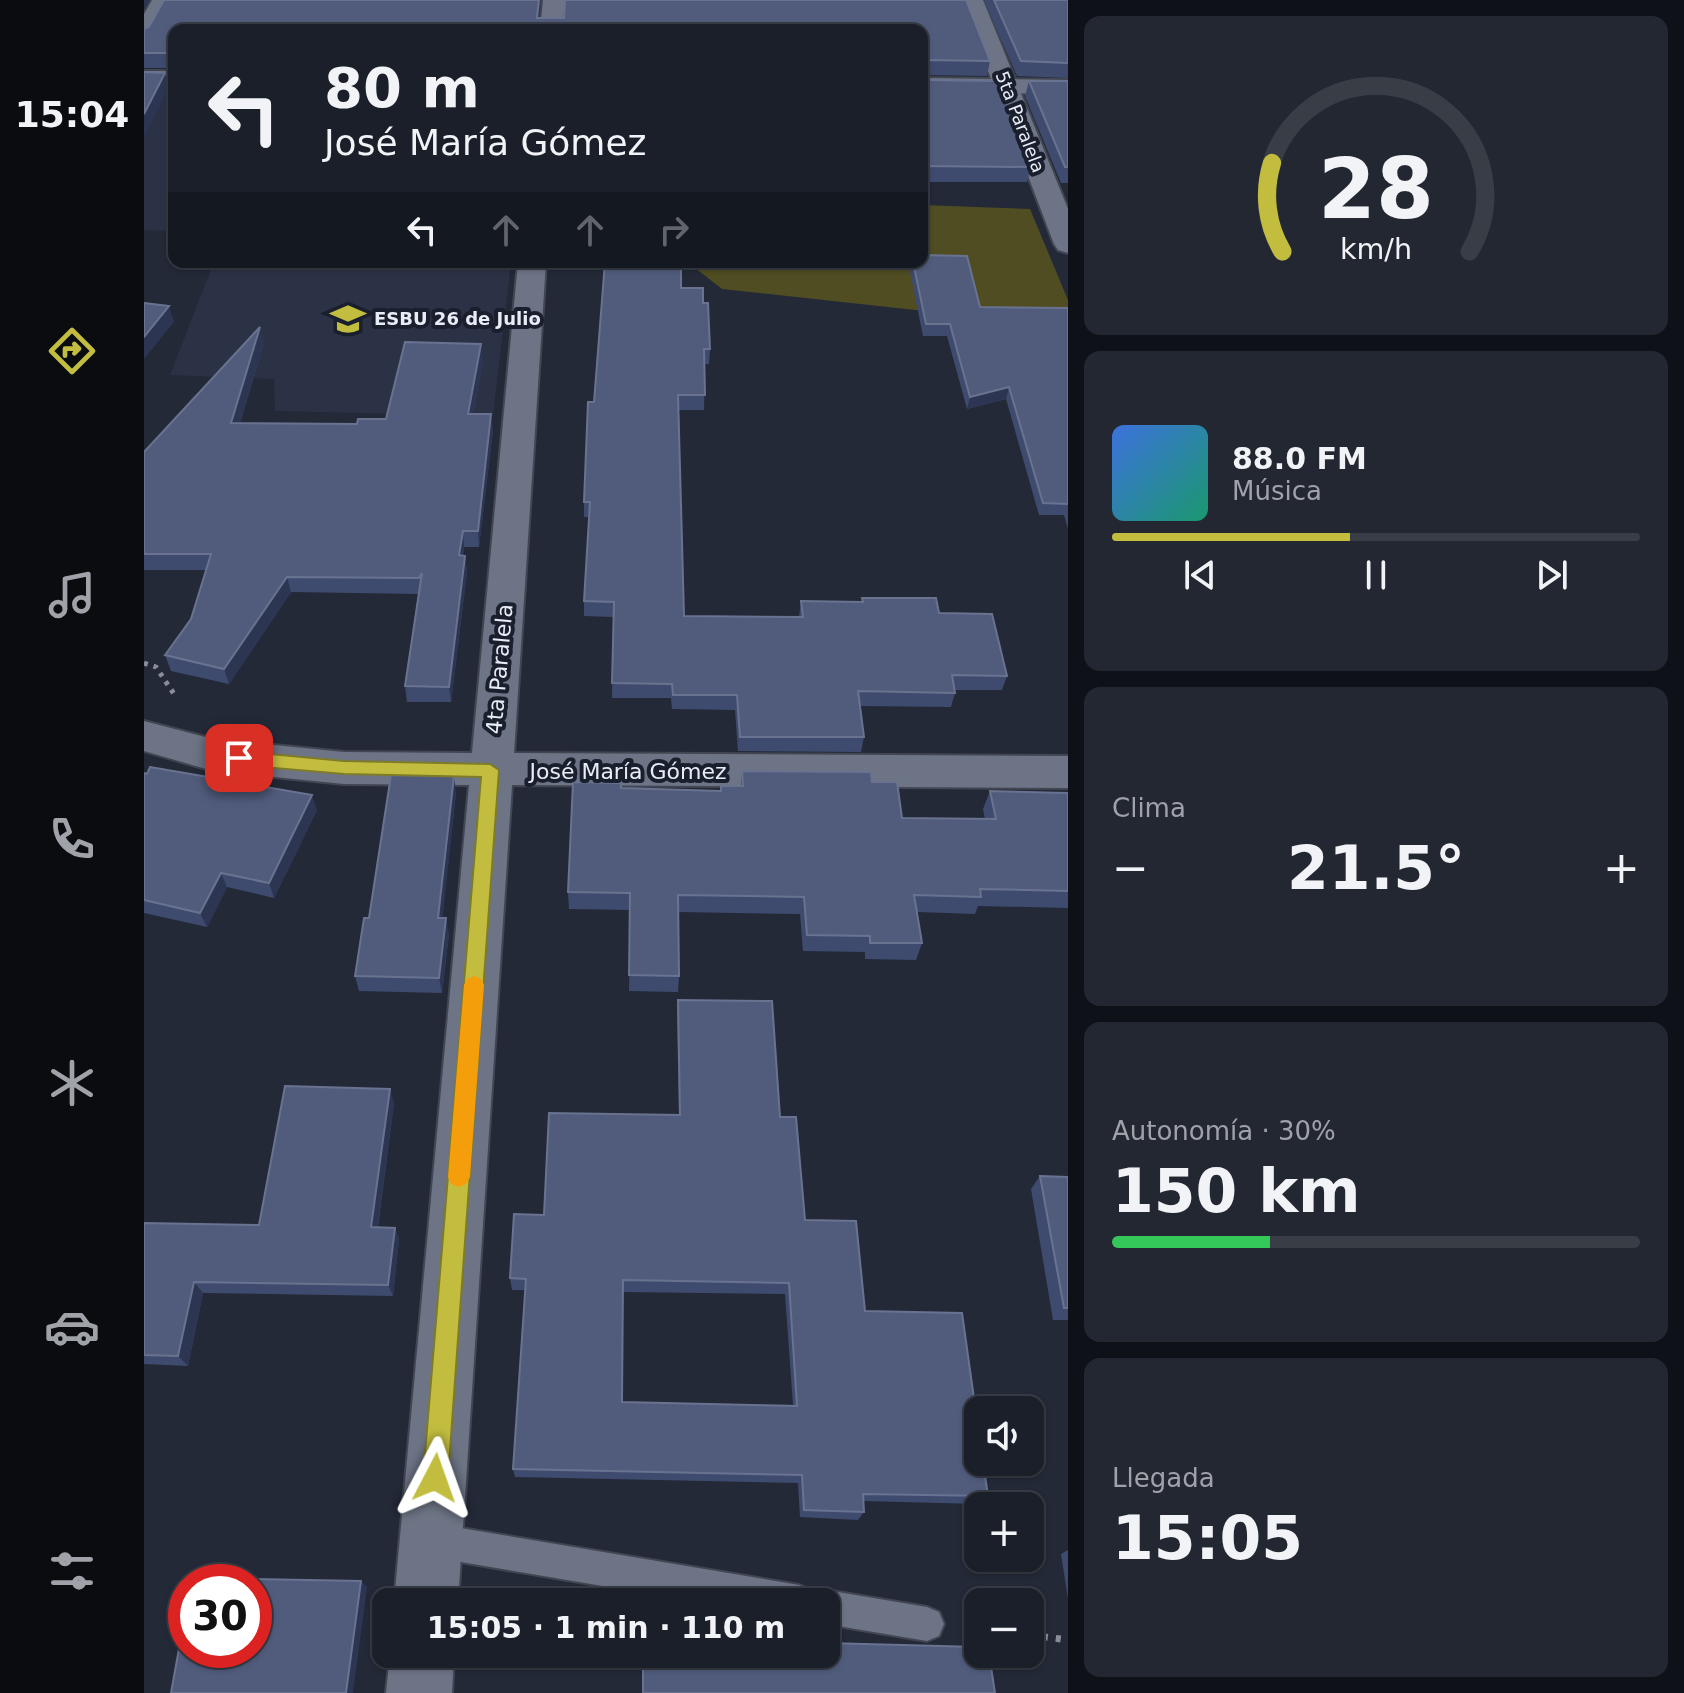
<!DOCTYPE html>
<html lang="es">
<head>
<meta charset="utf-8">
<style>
  body { margin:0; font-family:"DejaVu Sans",sans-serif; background:#232731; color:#f1f3f6; height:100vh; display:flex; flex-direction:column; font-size:30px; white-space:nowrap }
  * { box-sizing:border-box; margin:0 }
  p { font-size:26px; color:#9fa2a8 }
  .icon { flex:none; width:44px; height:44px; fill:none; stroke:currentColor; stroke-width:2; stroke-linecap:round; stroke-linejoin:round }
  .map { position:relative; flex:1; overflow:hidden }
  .panel { display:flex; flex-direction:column; gap:16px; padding:16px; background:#0e1117; width:616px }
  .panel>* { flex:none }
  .banner { position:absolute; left:24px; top:24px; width:760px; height:244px; border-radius:16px; box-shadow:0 2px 6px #0004,0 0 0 2px #383d46; background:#1a1f29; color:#f1f3f6; overflow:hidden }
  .controls { position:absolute; left:820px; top:1396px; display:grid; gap:16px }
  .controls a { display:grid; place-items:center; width:80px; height:80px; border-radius:16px; background:#1a1f29; box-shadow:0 2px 6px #0004,0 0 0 2px #383d46; font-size:40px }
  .speed { position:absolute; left:24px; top:1564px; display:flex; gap:16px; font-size:40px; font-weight:700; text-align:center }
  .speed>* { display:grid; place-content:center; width:104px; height:104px; border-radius:50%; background:#1a1f29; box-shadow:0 2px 6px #0004,0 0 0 2px #383d46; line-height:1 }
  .speed .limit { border:12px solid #d22; background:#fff; color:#111 }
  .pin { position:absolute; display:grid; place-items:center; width:68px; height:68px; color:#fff; margin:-34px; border-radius:16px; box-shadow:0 4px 12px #0006 }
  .me { position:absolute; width:88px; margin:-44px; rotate:4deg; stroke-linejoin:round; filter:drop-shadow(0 0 6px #0008) }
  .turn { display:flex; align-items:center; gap:28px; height:168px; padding:0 24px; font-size:36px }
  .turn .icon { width:104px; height:104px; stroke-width:2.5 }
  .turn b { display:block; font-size:56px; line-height:68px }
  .lanes { display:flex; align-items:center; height:76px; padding:0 24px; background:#0003; justify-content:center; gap:40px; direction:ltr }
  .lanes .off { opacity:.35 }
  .big { font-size:60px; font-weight:600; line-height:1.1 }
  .panel .tile { flex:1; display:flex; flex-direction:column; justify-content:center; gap:12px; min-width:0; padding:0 28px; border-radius:16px; background:#232731 }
  .panel .dial { align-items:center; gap:0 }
  .dial svg { height:208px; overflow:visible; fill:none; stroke:#383d46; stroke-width:7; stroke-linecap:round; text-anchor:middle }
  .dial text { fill:#f1f3f6; stroke:none }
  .song { display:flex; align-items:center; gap:24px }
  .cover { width:96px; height:96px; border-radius:12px; background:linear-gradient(135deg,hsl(220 70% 55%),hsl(160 70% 35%)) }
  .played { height:8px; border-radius:4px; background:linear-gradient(90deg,#c2bd3f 45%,#383d46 45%) }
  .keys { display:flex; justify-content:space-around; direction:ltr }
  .heat { display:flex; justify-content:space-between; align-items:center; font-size:44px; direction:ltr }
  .charge { height:12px; border-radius:6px; background:linear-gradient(90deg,#34c759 30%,#383d46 0) }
  .trip { position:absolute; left:228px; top:1588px; width:468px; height:80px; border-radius:16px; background:#1a1f29; box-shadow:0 2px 6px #0004,0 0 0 2px #383d46; font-weight:600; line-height:80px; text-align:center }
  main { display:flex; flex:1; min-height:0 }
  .tabs { display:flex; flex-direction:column; width:144px; justify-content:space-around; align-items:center; background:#0a0c10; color:#9fa2a8 }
  .tabs .icon { width:56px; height:56px }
  .tabs .selected { color:#c2bd3f }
  .tabs b { font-size:36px; color:#f1f3f6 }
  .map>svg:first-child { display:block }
  .built { fill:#2b3246 }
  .green { fill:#4f4d21 }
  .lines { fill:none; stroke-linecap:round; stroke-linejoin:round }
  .service-casing { stroke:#414652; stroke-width:4 }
  .minor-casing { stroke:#414652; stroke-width:4 }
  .tertiary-casing { stroke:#414652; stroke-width:4 }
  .path-far1 { stroke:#888d99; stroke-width:5; stroke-dasharray:4 6; stroke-linecap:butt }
  .path { stroke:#888d99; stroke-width:7; stroke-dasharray:5 8; stroke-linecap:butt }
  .service { fill:#6d7485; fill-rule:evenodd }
  .minor { fill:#6d7485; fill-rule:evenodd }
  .tertiary { fill:#6d7485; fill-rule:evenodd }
  .wall { fill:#3f4b6e; fill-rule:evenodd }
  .shaded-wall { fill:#2c3652 }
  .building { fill:#515c7d; stroke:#697390; stroke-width:2; fill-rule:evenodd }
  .route { fill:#c2bd3f; stroke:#7e7b29; stroke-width:2 }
  .slow { fill:#f59e0b }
  .labels { text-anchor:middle; stroke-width:8; stroke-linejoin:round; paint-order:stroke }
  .far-street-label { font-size:18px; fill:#e8ecf6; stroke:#191f2d }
  .far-poi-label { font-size:18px; font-weight:bold; fill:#e8ecf6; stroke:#191f2d; text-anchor:start }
  .street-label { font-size:22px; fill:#e8ecf6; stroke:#191f2d }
</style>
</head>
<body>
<main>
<nav class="tabs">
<b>15:04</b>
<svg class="icon selected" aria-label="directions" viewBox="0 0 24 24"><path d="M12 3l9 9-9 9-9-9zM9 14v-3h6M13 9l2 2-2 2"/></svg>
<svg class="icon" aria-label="music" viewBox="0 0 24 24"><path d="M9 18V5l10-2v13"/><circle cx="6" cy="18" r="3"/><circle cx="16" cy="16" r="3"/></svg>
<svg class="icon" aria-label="phone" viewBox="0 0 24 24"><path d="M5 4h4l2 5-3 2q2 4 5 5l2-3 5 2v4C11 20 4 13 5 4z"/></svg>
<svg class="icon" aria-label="climate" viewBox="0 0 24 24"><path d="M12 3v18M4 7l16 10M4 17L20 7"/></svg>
<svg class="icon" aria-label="car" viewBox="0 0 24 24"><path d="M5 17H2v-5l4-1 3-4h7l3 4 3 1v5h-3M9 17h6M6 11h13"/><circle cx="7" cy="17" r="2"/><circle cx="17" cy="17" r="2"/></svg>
<svg class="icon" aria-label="filters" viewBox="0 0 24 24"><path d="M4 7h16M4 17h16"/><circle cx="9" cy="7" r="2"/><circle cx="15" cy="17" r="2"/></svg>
</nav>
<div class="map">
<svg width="924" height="1693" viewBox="0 0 924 1693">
  <rect width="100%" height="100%" fill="#232937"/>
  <g class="built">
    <polygon points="0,92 30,92 30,231 0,230"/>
    <polygon points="70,262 367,262 349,416 131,411 130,379 26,375"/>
  </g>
  <polygon class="green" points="778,205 886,209 924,300 924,311 771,310 578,289 551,268 551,262 778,262"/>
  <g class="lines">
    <g class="service-casing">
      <polygon id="service" points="287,1523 655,1585 667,1590 670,1595 682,1590 783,1607 795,1612 800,1624 795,1636 783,1641 682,1624 682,1602 553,1602 287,1557 275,1552 270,1540 275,1528"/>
    </g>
    <g class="minor-casing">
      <g id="minor">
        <polygon points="8,0 30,0 8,39 0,41 0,14"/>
        <polygon points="399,0 421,0 418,30 396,30"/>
        <polygon points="817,0 839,0 924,209 924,253 914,250 910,244"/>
        <polygon points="374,262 402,262 370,753 924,756 924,788 368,785 314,1602 250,1602 325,785 200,784 69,771 0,751 0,721 69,739 200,752 328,753"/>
        <polygon points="246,1654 310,1654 308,1693 242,1693"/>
      </g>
    </g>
    <g class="tertiary-casing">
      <g id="tertiary">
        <rect x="0" y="71" width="30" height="14"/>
        <polygon points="778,78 924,80 924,94 778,92"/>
      </g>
    </g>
    <polyline class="path-far1" points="0,663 12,667 32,697"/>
    <polyline class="path" points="886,1635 924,1640"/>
    <use href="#service" class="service"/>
    <use href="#minor" class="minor"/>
    <use href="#tertiary" class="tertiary"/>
  </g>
  <g class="wall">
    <polygon points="20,0 397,0 395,18 420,18 421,0 822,0 846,61 843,76 778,75 778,30 30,30 30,68 0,68 0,29 5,27"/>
    <polygon points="840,0 924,0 924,78 873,76"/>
    <polygon points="778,77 887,167 883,182 778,182"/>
    <polygon points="885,81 924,81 924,183 917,183 881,96"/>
    <polygon points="766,262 778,262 836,307 924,308 924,529 920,515 895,515 862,399 823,409 803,336 779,336 765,267"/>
    <polygon points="537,288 559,303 566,349 565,364 561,364 560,410 535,410 540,616 655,617 657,601 717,602 718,598 795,613 863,676 858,690 811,690 811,693 807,707 716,706 720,737 717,752 594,751 591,710 528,709 527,698 468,698 469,617 440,616 440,601 445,517 440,517 440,502 450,402"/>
    <polygon points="120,343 96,423 213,424 242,419 339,360 329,414 349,430 335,547 320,547 319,556 321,556 323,572 307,702 263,702 261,686 274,594 147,592 85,684 27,671 21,655 47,619 62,570 0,570 0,452"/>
    <polygon points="598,771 728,782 758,818 841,819 839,809 846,791 924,793 924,908 834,906 831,914 773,912 778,943 772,960 721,959 721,952 659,951 656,914 534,912 535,976 534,992 485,991 486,910 425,909 424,892 477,788 576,791 577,786 597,786"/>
    <polygon points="0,773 173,810 130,898 83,887 63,927 0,913"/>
    <polygon points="312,793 298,918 305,934 298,993 215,991 211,976 225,918"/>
    <path d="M534,1000L636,1117L661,1220L844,1496L835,1504L719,1501L720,1512L714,1520L656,1517L654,1483L371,1477L369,1469L381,1290H368L366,1278L400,1215L535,1115L533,1015ZM479,1292L641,1294L649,1405L478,1402Z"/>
    <polygon points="250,1103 234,1227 251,1228 255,1240 249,1296 59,1293 44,1366 0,1364 0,1223 115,1225"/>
    <polygon points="896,1176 924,1177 924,1320 909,1320 887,1189"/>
    <polygon points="924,1550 924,1599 917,1554"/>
  </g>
  <g class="shaded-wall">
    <polygon points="0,0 6,0 0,9"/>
    <polygon points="395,0 397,0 394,30 393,18"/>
    <polygon points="21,73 25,88 0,137 0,114"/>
    <polygon points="25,306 30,322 0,359 0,337"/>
    <polygon points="116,327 120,343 91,439 87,423"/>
    <polygon points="337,344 339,360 326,430 324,414"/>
    <polygon points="865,387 862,399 823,409 826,397"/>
    <polygon points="347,414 349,430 335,547 334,531"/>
    <polygon points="319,531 320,547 317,571 315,555"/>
    <polygon points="321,556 323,572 307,702 305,687"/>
    <polygon points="143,577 147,592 85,684 80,669"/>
    <polygon points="310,776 312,793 297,934 294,918"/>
    <polygon points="168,795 173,810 130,898 125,883"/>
    <polygon points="77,873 83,887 63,927 56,913"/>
    <polygon points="302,918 305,934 298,993 295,978"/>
    <polygon points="246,1089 250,1103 232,1239 227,1227"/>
    <polygon points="251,1228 255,1240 249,1296 244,1285"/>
    <polygon points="50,1282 59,1293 44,1366 34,1356"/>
    <polygon points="217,1581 223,1587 209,1693 202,1693"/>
  </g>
  <g class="building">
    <polygon points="20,0 395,0 393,18 420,18 421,0 822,0 846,61 781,60 778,63 778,30 30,30 29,56 26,53 0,53 0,29 5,27"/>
    <polygon points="850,0 924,0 924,63 877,61"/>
    <polygon points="0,72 21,73 0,114"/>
    <polygon points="778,77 781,80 854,81 887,167 778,166"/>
    <polygon points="885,81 924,81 924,167 921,167"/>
    <polygon points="778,255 823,256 836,307 924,308 924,504 899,503 865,387 826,397 806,324 782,324 769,262 778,262"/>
    <polygon points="461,262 519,262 519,263 537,263 537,288 559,288 559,303 564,303 566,349 560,349 561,395 534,395 540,616 659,617 657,601 719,602 718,598 792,598 795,613 848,614 863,676 808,675 811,693 714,691 720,737 596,737 593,695 529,695 528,684 468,683 470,602 440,601 446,502 440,502 444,402 450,402"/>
    <polygon points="0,303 25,306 0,337"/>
    <polygon points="116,327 87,423 213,424 214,419 242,419 261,342 337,344 324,414 347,414 334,531 319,531 315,555 321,556 305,687 261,686 278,573 275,578 143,577 80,669 21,655 47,619 67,554 0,554 0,452"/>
    <polygon points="6,767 168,795 125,883 77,873 56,913 0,900 0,773 3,774"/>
    <polygon points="598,771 727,772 728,782 753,782 758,818 852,819 846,791 924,793 924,891 836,889 837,897 770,895 778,943 726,943 726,936 663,935 660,897 534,895 535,976 485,975 486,893 424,892 429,782 477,783 477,788 577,791 577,786 599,786"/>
    <polygon points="247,775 310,776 294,918 302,918 295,978 211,976 220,918 225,918"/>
    <path d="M534,1000L628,1001L636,1117H652L661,1220L712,1221L721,1311L818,1313L834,1427V1462H839L844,1496L719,1494L720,1512L660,1510L658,1475L369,1469L382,1279L366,1278L370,1214L400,1215L405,1113L536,1115ZM479,1280L645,1283L653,1406L478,1402Z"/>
    <polygon points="141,1086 246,1089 227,1227 251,1228 244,1285 50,1282 34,1356 0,1355 0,1223 115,1225"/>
    <polygon points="896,1176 924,1177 924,1308 920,1308"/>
    <polygon points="48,1578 217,1581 202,1693 27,1693 42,1610 42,1650 110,1650 110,1582 47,1582"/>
    <polygon points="682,1643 834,1647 834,1654 845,1654 851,1693 499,1693 499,1654 682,1654"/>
  </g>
  <polygon class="route" points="95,751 200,761 346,764 355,770 304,1478 300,1487 291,1491 282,1487 279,1478 337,777 200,774 95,765 87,758"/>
  <polygon class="slow" points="330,976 337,979 340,985 326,1177 322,1184 315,1187 307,1184 304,1177 320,985 323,979"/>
  <defs>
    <g id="school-bare" transform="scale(2.76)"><path d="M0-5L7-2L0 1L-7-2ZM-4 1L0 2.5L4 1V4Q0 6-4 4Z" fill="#c2bd3f" stroke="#191f2d" stroke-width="2.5" paint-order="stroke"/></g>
  </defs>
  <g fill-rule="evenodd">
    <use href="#school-bare" x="204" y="319"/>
  </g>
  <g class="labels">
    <g class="far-street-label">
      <text transform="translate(876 122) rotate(69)" y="6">5ta Paralela</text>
    </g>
    <g class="far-poi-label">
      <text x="230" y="325">ESBU 26 de Julio</text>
    </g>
    <g class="street-label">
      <text transform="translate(355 669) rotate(-85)" y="8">4ta Paralela</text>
      <text x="484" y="779">José María Gómez</text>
    </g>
  </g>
</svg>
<div class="controls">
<a><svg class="icon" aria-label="sound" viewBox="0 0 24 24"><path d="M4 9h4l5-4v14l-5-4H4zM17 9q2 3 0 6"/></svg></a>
<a>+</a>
<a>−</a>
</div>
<div class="speed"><div class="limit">30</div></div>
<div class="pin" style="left:95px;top:758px;background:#d93025"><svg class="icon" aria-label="arrive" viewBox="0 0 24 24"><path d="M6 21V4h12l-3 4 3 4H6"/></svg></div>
<svg class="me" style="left:291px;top:1478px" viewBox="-20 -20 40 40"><path d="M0-17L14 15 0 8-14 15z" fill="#c2bd3f" stroke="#fff" stroke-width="4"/></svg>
<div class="trip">15:05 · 1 min · 110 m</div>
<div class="banner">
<div class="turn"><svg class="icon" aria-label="left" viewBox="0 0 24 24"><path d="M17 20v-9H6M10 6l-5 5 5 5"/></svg><div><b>80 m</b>José María Gómez</div></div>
<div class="lanes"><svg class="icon" aria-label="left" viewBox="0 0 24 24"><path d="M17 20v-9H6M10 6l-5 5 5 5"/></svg><svg class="icon off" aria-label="ahead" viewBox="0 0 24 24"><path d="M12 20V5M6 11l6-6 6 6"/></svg><svg class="icon off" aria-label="ahead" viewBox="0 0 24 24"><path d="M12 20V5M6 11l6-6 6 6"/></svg><svg class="icon off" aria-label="right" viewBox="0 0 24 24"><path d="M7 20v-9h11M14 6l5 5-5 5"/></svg></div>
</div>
</div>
<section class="panel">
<div class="tile dial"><svg viewBox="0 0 100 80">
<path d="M14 69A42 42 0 1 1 86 69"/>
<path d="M14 69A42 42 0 0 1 10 35" stroke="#c2bd3f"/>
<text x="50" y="56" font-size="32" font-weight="700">28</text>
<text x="50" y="72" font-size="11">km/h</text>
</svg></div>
<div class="tile">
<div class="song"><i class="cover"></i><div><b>88.0 FM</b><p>Música</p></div></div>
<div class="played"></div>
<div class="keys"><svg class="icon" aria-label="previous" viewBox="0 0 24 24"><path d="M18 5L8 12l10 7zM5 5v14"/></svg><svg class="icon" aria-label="pause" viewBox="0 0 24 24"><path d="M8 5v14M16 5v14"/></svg><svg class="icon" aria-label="next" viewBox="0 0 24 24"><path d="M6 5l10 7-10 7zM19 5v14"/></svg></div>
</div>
<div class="tile"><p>Clima</p>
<div class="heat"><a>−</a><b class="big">21.5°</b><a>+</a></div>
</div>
<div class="tile"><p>Autonomía · 30%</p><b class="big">150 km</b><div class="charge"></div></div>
<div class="tile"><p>Llegada</p><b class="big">15:05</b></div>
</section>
</main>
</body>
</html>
